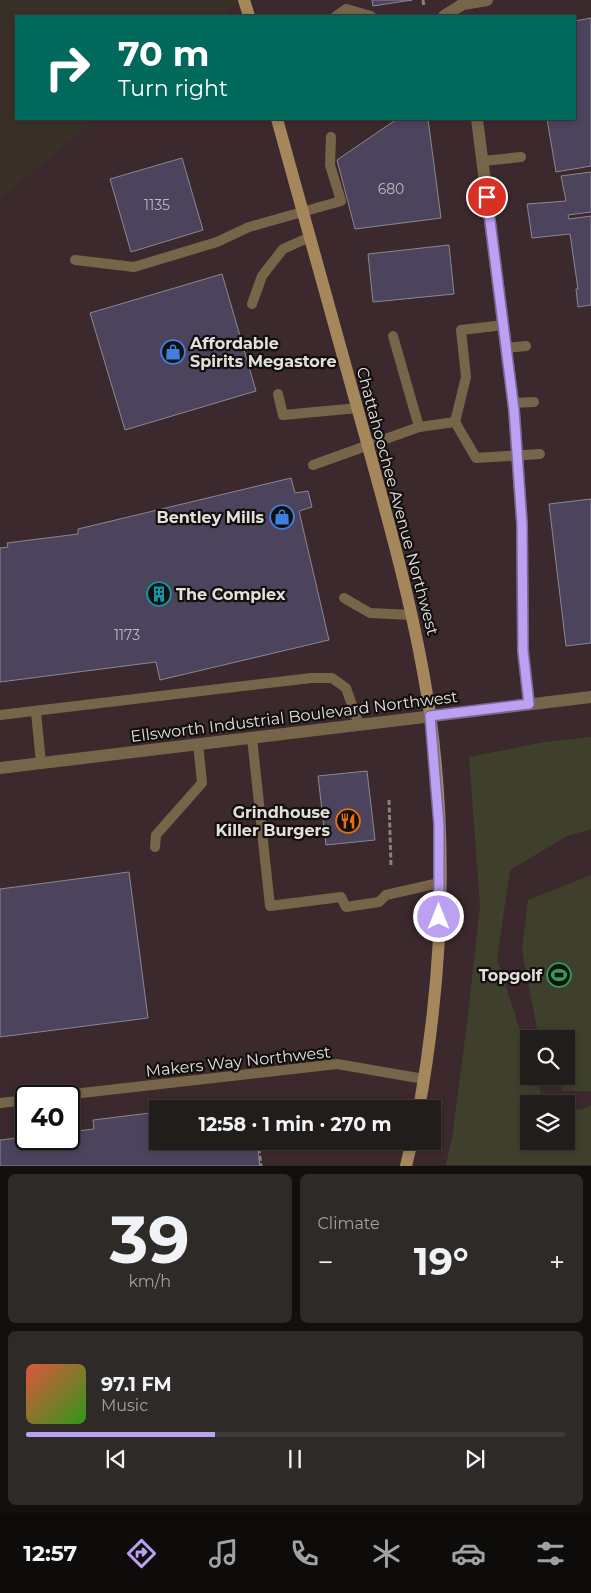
<!DOCTYPE html>
<html lang="en">
<head>
<meta charset="utf-8">
<style>
  body { margin:0; font-family:Montserrat,sans-serif; background:#2d2a27; color:#f1f3f6; height:100vh; display:flex; flex-direction:column; font-size:19px; white-space:nowrap }
  * { box-sizing:border-box; margin:0 }
  p { font-size:16px; color:#a2a2a2 }
  .icon { flex:none; width:28px; height:28px; fill:none; stroke:currentColor; stroke-width:2; stroke-linecap:round; stroke-linejoin:round }
  .map { position:relative; height:1166px; overflow:hidden }
  .panel { display:flex; flex-direction:column; gap:8px; padding:8px; background:#12100e; flex:1 }
  .panel>* { flex:none }
  .top-card { position:absolute; left:15px; top:15px; width:561px; height:105px; border-radius:0px; box-shadow:0 2px 8px #0003,0 0 0 1px #3d3b39; background:#00695c; color:#fff; overflow:hidden }
  .buttons { position:absolute; left:520px; top:1030px; display:grid; gap:10px }
  .buttons a { display:grid; place-items:center; width:55px; height:55px; border-radius:0px; background:#201d1a; box-shadow:0 2px 8px #0003,0 0 0 1px #3d3b39; font-size:25px }
  .speed { position:absolute; left:15px; top:1085px; display:flex; gap:10px; font-size:25px; font-weight:700; text-align:center }
  .speed>* { display:grid; place-content:center; width:65px; height:65px; border-radius:50%; background:#201d1a; box-shadow:0 2px 8px #0003,0 0 0 1px #3d3b39; line-height:1 }
  .speed .limit { border:2px solid #111; border-radius:8px; background:#fff; color:#111 }
  .pin { position:absolute; display:grid; place-items:center; width:42px; height:42px; color:#fff; margin:-21px; border:2px solid #fff; border-radius:50%; box-shadow:0 1px 5px #0007 }
  .me { position:absolute; width:55px; margin:-28px; rotate:0deg; stroke-linejoin:round; filter:drop-shadow(0 0 4px #0008) }
  .turn { display:flex; align-items:center; gap:18px; height:105px; padding:0 20px; font-size:22px }
  .turn .icon { width:65px; height:65px; stroke-width:2.5 }
  .turn b { display:block; font-size:35px; line-height:42px }
  .big { font-size:38px; font-weight:700; line-height:1.1 }
  .panel .tile { flex:1; display:flex; flex-direction:column; justify-content:center; gap:8px; min-width:0; padding:0 18px; border-radius:8px; background:#2d2a27 }
  .panel .dial { align-items:center; gap:0 }
  .dial b { font-size:65px; line-height:1 }
  .song { display:flex; align-items:center; gap:15px }
  .cover { width:60px; height:60px; border-radius:8px; background:linear-gradient(135deg,hsl(10 70% 55%),hsl(110 70% 35%)) }
  .played { height:5px; border-radius:2px; background:linear-gradient(90deg,#bca0f2 35%,#3d3b39 35%) }
  .keys { display:flex; justify-content:space-around; direction:ltr }
  .heat { display:flex; justify-content:space-between; align-items:center; font-size:28px; direction:ltr }
  .panel .tiles { flex:1; display:grid; gap:8px; grid-template-columns:1fr 1fr }
  .tile:last-child { grid-column:span 2 }
  .trip { position:absolute; left:149px; top:1100px; width:292px; height:50px; border-radius:0px; background:#201d1a; box-shadow:0 2px 8px #0003,0 0 0 1px #3d3b39; font-weight:700; line-height:50px; text-align:center }
  .tab-bar { display:flex; height:80px; justify-content:space-around; align-items:center; background:#0d0c0a; color:#a2a2a2 }
  .tab-bar .icon { width:35px; height:35px }
  .tab-bar .current { color:#bca0f2 }
  .tab-bar b { font-size:22px; color:#f1f3f6 }
  .map>svg:first-child { display:block }
  .commercial { fill:#3c292d; fill-rule:evenodd }
  .built { fill:#393128 }
  .green { fill:#3e402c }
  .building { fill:#4c445d; stroke:#8a888f }
  .lines { fill:none; stroke-linecap:round; stroke-linejoin:round }
  .path { stroke:#87837f; stroke-width:3; stroke-dasharray:5 2.5; stroke-linecap:butt }
  .lane { stroke:#77654a; stroke-width:10 }
  .street { stroke:#77654a; stroke-width:12 }
  .secondary { stroke:#a5875c; stroke-width:12 }
  .route-casing { stroke:#7a689d; stroke-width:12 }
  .route { stroke:#bca0f2; stroke-width:9 }
  .labels { text-anchor:middle; stroke-width:4.5; stroke-linejoin:round; paint-order:stroke }
  .number-label { font-size:14px; fill:#bdb9bc }
  .poi-label { font-size:16px; font-weight:bold; fill:#e3e0dc; stroke:#12100e; text-anchor:end }
  .street-label { font-size:16px; fill:#e3e0dc; stroke:#12100e }
</style>
</head>
<body>
<div class="map">
<svg width="591" height="1166" viewBox="0 0 591 1166">
  <rect width="100%" height="100%" fill="#2b2722"/>
  <path class="commercial" d="M0,0H591V1165L0,1166ZM16,16H575V119H16ZM529,1039H566V1076H529ZM26,1096H69V1139H26ZM529,1104H566V1141H529ZM158,1109H432V1141H158Z"/>
  <polygon class="built" points="0,0 241,0 221,16 16,16 16,119 97,119 0,198"/>
  <g class="green">
    <polygon points="591,737 591,829 567,836 510,870 497,959 529,1058 529,1076 535,1076 545,1104 529,1104 529,1141 566,1141 566,1109 581,1110 591,1105 591,1165 446,1165 453,1132 468,1015 480,905 469,757 545,742"/>
    <polygon points="591,875 591,1091 563,1091 556,1076 566,1076 566,1039 539,1039 522,950 528,900"/>
  </g>
  <g class="building">
    <polygon points="372,0 412,0 373,6"/>
    <polygon points="591,18 591,166 556,172 547,119 575,119 575,21"/>
    <polygon points="397,119 428,119 441,218 355,229 337,160"/>
    <polygon points="182,158 203,230 131,252 110,179"/>
    <polygon points="591,172 591,212 568,215 569,219 591,216 591,305 578,307 576,289 578,289 570,234 532,238 527,204 566,201 561,176"/>
    <polygon points="449,245 454,294 373,302 368,254"/>
    <polygon points="222,274 256,391 125,430 90,313"/>
    <polygon points="291,478 295,493 308,491 312,507 299,511 329,640 160,680 156,662 0,682 0,548 8,547 7,543 78,534 78,529"/>
    <polygon points="591,499 591,643 566,646 549,504"/>
    <polygon points="367,771 375,840 326,845 318,776"/>
    <polygon points="129,872 148,1018 0,1037 0,889"/>
    <polygon points="252,1101 253,1109 188,1109"/>
    <polygon points="158,1112 158,1141 257,1141 260,1166 0,1166 0,1140 26,1137 26,1139 69,1139 69,1132 94,1129 93,1120"/>
  </g>
  <g class="lines">
    <g class="path">
      <polyline points="423,0 424,7"/>
      <polyline points="389,800 391,866"/>
      <polyline points="258,1141 261,1166"/>
    </g>
    <g class="lane">
      <polyline points="336,16 346,9 371,16"/>
      <polyline points="483,161 521,157"/>
      <polyline points="75,260 134,267 217,242 249,227 341,201 330,165 331,137"/>
      <polyline points="252,304 262,276 283,249 310,237"/>
      <polyline points="393,336 419,427"/>
      <polyline points="506,348 526,346"/>
      <polyline points="278,394 283,415 358,408"/>
      <polyline points="514,403 534,402"/>
      <polyline points="455,422 466,377 461,330 504,325"/>
      <polyline points="313,465 419,427 455,422 476,458 540,454"/>
      <polyline points="344,598 370,613 412,615"/>
      <polyline points="36,712 41,763"/>
      <polyline points="0,715 311,678 332,678 346,688 359,725"/>
      <polyline points="252,738 270,906 341,897 346,907 379,902 386,895 439,883"/>
      <polyline points="155,847 156,835 202,783 198,744"/>
      <polyline points="55,1096 337,1064 424,1079"/>
      <polyline points="0,1103 26,1100"/>
    </g>
    <g class="street">
      <polyline points="444,16 463,4 487,0"/>
      <polyline points="477,119 514,410 522,524 523,651 529,704"/>
      <polyline points="0,768 591,697"/>
    </g>
    <g class="secondary">
      <polyline points="244,0 249,16"/>
      <path d="M277,119C306,223 335,328 364,432C390,526 416,618 430,714C448,844 442,980 419,1109"/>
      <polyline points="406,1166 412,1141"/>
    </g>
  </g>
  <g class="lines">
    <g class="route-casing">
      <polyline id="route" points="439,917 439,825 430,716 529,704 523,651 522,524 514,410 487,197"/>
    </g>
    <use href="#route" class="route"/>
  </g>
  <defs>
    <g id="shop-ring" transform="scale(1.25)"><circle r="9.5" fill="#12100e" stroke="#3f7fe0" stroke-width="1.5"/><path d="M-5-2.5h2.3a2.7 3.5 0 0 1 5.4 0H5L5.5 6h-11ZM-1.5-2.5h3a1.5 2.3 0 0 0-3 0Z" fill="#3f7fe0"/></g>
    <g id="building-ring" transform="scale(1.25)"><circle r="9.5" fill="#12100e" stroke="#0f9aa8" stroke-width="1.5"/><path d="M-4-6H4V6H1V3H-1V6H-4ZM-2.5-4.3h1.7v1.8h-1.7ZM.8-4.3h1.7v1.8H.8ZM-2.5-1h1.7V.8h-1.7ZM.8-1h1.7V.8H.8Z" fill="#0f9aa8"/></g>
    <g id="restaurant-ring" transform="scale(1.25)"><circle r="9.5" fill="#12100e" stroke="#e8710a" stroke-width="1.5"/><path d="M-5-6h1v4h1v-4h1v4h1v-4h1v5L-1.5 .5V6h-2V.5L-5-1ZM5-6V6H3V1.5H1.5Q1.5-4 5-6Z" fill="#e8710a"/></g>
    <g id="stadium-ring" transform="scale(1.25)"><circle r="9.5" fill="#12100e" stroke="#2e9e5b" stroke-width="1.5"/><path d="M0-5a6.5 5 0 1 0 0 10a6.5 5 0 1 0 0-10ZM-3.5-1.8h7v3.6h-7Z" fill="#2e9e5b"/></g>
  </defs>
  <g fill-rule="evenodd">
    <use href="#shop-ring" x="173" y="352"/>
    <use href="#shop-ring" x="282" y="517"/>
    <use href="#building-ring" x="159" y="594"/>
    <use href="#restaurant-ring" x="348" y="821"/>
    <use href="#stadium-ring" x="559" y="975"/>
  </g>
  <g class="labels">
    <g class="number-label">
      <text x="391" y="194">680</text>
      <text x="157" y="210">1135</text>
      <text x="127" y="640">1173</text>
    </g>
    <g class="poi-label">
      <text x="190" y="349" text-anchor="start">Affordable<tspan x="190" dy="18">Spirits Megastore</tspan></text>
      <text x="264" y="523">Bentley Mills</text>
      <text x="176" y="600" text-anchor="start">The Complex</text>
      <text x="330" y="818">Grindhouse<tspan x="330" dy="18">Killer Burgers</tspan></text>
      <text x="542" y="981">Topgolf</text>
    </g>
    <g class="street-label">
      <text transform="translate(398 501) rotate(75)" y="6">Chattahoochee Avenue Northwest</text>
      <text transform="translate(294 716) rotate(-7)" y="6">Ellsworth Industrial Boulevard Northwest</text>
      <text transform="translate(238 1061) rotate(-6)" y="6">Makers Way Northwest</text>
    </g>
  </g>
</svg>
<div class="buttons">
<a><svg class="icon" aria-label="search" viewBox="0 0 24 24"><circle cx="10" cy="10" r="6"/><path d="M15 15l6 6"/></svg></a>
<a><svg class="icon" aria-label="layers" viewBox="0 0 24 24"><path d="M12 4l9 5-9 5-9-5zM3 14l9 5 9-5"/></svg></a>
</div>
<div class="speed"><div class="limit">40</div></div>
<div class="pin" style="left:487px;top:197px;background:#d93025"><svg class="icon" aria-label="arrive" viewBox="0 0 24 24"><path d="M6 21V4h12l-3 4 3 4H6"/></svg></div>
<svg class="me" style="left:439px;top:917px" viewBox="-20 -20 40 40"><circle r="17" fill="#bca0f2" stroke="#fff" stroke-width="3"/><path d="M0-11L8 9 0 5-8 9z" fill="#fff"/></svg>
<div class="trip">12:58 · 1 min · 270 m</div>
<div class="top-card">
<div class="turn"><svg class="icon" aria-label="right" viewBox="0 0 24 24"><path d="M7 20v-9h11M14 6l5 5-5 5"/></svg><div><b>70 m</b>Turn right</div></div>
</div>
</div>
<section class="panel">
<div class="tiles">
<div class="tile dial"><b>39</b><p>km/h</p></div>
<div class="tile"><p>Climate</p>
<div class="heat"><a>−</a><b class="big">19°</b><a>+</a></div>
</div>
<div class="tile">
<div class="song"><i class="cover"></i><div><b>97.1 FM</b><p>Music</p></div></div>
<div class="played"></div>
<div class="keys"><svg class="icon" aria-label="previous" viewBox="0 0 24 24"><path d="M18 5L8 12l10 7zM5 5v14"/></svg><svg class="icon" aria-label="pause" viewBox="0 0 24 24"><path d="M8 5v14M16 5v14"/></svg><svg class="icon" aria-label="next" viewBox="0 0 24 24"><path d="M6 5l10 7-10 7zM19 5v14"/></svg></div>
</div>
</div>
</section>
<nav class="tab-bar">
<b>12:57</b>
<svg class="icon current" aria-label="directions" viewBox="0 0 24 24"><path d="M12 3l9 9-9 9-9-9zM9 14v-3h6M13 9l2 2-2 2"/></svg>
<svg class="icon" aria-label="music" viewBox="0 0 24 24"><path d="M9 18V5l10-2v13"/><circle cx="6" cy="18" r="3"/><circle cx="16" cy="16" r="3"/></svg>
<svg class="icon" aria-label="phone" viewBox="0 0 24 24"><path d="M5 4h4l2 5-3 2q2 4 5 5l2-3 5 2v4C11 20 4 13 5 4z"/></svg>
<svg class="icon" aria-label="climate" viewBox="0 0 24 24"><path d="M12 3v18M4 7l16 10M4 17L20 7"/></svg>
<svg class="icon" aria-label="car" viewBox="0 0 24 24"><path d="M5 17H2v-5l4-1 3-4h7l3 4 3 1v5h-3M9 17h6M6 11h13"/><circle cx="7" cy="17" r="2"/><circle cx="17" cy="17" r="2"/></svg>
<svg class="icon" aria-label="filters" viewBox="0 0 24 24"><path d="M4 7h16M4 17h16"/><circle cx="9" cy="7" r="2"/><circle cx="15" cy="17" r="2"/></svg>
</nav>
</body>
</html>
